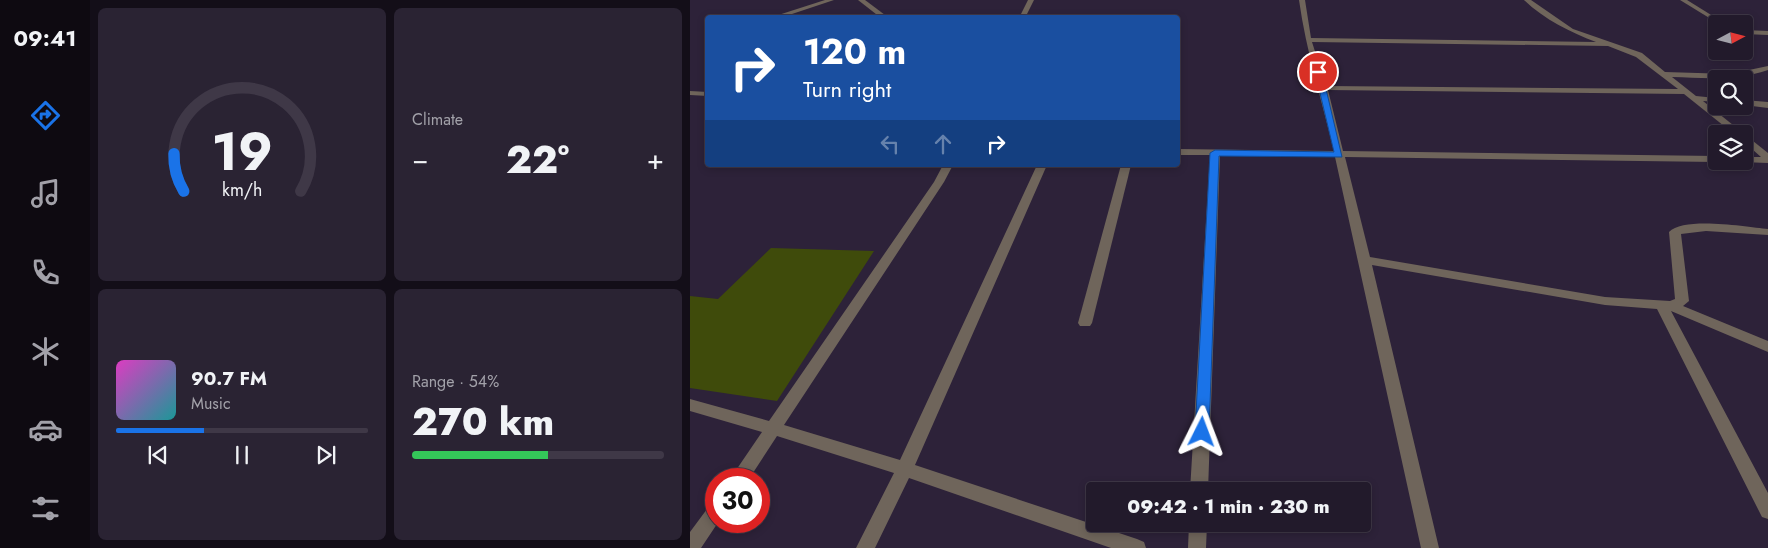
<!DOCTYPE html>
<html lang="en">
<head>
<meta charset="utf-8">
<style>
  body { margin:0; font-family:Jost,sans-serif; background:#2a2333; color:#f1f3f6; height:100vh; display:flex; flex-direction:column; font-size:19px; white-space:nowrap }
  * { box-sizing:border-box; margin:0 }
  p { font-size:16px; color:#a2a1a9 }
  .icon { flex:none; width:28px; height:28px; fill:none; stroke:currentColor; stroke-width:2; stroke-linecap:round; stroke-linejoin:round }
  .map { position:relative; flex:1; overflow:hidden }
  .panel { display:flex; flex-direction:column; gap:8px; padding:8px; background:#130e18; width:600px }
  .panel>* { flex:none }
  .hud { position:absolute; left:15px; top:15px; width:475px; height:152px; border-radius:5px; box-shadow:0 2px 8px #0003,0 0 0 1px #3f3847; background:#1a4fa0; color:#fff; overflow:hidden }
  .needle { width:32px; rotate:83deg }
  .fabs { position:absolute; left:1018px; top:15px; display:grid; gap:10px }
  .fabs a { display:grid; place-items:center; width:45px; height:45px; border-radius:5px; background:#221a2b; box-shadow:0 2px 8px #0003,0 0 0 1px #3f3847; font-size:25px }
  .speed { position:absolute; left:15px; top:468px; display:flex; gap:10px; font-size:25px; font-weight:700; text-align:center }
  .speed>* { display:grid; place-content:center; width:65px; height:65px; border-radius:50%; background:#221a2b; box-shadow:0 2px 8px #0003,0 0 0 1px #3f3847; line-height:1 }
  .speed .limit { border:8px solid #d22; background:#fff; color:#111 }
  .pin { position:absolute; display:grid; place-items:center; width:42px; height:42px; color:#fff; margin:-21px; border:2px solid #fff; border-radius:50%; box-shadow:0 1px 5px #0007 }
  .me { position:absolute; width:55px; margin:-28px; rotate:3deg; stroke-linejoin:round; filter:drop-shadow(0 0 4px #0008) }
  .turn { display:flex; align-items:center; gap:18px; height:105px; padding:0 15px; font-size:22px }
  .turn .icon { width:65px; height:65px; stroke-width:2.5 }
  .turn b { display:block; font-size:35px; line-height:42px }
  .lanes { display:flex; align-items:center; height:48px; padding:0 15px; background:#0003; justify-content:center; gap:25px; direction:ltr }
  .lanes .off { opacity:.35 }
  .big { font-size:38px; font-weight:800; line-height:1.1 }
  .panel .card { flex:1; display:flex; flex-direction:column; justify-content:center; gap:8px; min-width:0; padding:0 18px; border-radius:8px; background:#2a2333 }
  .panel .dial { align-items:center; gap:0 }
  .dial svg { height:130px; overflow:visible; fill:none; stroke:#3f3847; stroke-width:7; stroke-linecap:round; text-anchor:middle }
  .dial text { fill:#f1f3f6; stroke:none }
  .song { display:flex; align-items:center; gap:15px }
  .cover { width:60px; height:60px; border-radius:8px; background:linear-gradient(135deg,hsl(310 70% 55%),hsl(180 70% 35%)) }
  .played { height:5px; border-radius:2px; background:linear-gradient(90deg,#1a73e8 35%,#3f3847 35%) }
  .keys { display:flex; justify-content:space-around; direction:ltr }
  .heat { display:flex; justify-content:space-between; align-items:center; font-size:28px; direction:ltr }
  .charge { height:8px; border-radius:4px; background:linear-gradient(90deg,#34c759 54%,#3f3847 0) }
  .panel .tiles { flex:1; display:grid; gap:8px; grid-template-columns:repeat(2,1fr) }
  .trip { position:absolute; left:396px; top:482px; width:285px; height:50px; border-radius:5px; background:#221a2b; box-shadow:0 2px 8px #0003,0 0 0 1px #3f3847; font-weight:800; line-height:50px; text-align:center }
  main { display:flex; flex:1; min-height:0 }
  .dock { display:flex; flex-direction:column; width:90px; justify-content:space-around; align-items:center; background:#0e0a11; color:#a2a1a9 }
  .dock .icon { width:35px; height:35px }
  .dock .current { color:#1a73e8 }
  .dock b { font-size:22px; color:#f1f3f6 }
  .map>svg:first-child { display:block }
  .green { fill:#3f4b0b }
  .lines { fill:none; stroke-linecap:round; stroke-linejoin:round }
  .minor { fill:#6f655b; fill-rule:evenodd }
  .route { fill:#1a73e8; stroke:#114b97 }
</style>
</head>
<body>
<main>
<nav class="dock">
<b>09:41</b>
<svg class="icon current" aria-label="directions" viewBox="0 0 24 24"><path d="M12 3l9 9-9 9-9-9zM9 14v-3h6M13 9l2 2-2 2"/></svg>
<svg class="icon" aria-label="music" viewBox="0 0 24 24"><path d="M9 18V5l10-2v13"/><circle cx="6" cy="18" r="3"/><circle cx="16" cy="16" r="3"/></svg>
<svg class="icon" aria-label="phone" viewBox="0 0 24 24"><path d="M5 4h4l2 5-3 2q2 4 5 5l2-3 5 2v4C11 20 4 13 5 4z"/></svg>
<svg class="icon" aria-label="climate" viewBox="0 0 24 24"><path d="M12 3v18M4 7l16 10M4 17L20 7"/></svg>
<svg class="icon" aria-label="car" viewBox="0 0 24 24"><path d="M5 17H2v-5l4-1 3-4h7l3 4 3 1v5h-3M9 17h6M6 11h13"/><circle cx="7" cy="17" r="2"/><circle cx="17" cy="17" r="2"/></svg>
<svg class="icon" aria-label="filters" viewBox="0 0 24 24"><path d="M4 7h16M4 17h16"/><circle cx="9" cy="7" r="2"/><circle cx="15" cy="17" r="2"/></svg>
</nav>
<section class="panel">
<div class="tiles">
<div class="card dial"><svg viewBox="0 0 100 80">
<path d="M14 69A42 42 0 1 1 86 69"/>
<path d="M14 69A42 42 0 0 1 8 46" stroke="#1a73e8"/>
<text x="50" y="56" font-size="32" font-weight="700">19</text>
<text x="50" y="72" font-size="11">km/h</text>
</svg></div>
<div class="card"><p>Climate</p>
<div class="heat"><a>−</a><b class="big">22°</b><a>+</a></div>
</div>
<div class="card">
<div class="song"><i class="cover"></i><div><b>90.7 FM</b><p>Music</p></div></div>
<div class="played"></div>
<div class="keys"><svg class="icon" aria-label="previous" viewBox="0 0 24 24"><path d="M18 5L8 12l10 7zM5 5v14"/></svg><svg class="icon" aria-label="pause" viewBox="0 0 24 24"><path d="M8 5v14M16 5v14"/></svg><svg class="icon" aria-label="next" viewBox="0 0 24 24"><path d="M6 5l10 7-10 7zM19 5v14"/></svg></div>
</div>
<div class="card"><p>Range · 54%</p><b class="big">270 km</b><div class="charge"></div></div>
</div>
</section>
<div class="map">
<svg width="1078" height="548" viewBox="0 0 1078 548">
  <rect width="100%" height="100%" fill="#2d2239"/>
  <polygon class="green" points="81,248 184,251 87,401 0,388 0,296 28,299"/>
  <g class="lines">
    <g class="minor">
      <polygon points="135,0 144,0 90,18 79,18"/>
      <polygon points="168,0 175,0 199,18 191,18"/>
      <polygon points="338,0 344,0 335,18 329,18"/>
      <path d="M609,0H615L621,38L906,42C880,32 855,20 834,0H841L883,29L952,53L975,72L1040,74L1078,66V70C1046,81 1015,78 982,77L1006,96L1026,98V102L1013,101L1078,153V163L1051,162L1054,161V157H1071L1054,142V134H1044L994,94L638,90L653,151L1026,156V161H1029L1026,162L655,157L680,257L915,297L980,301L985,299L979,232C994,216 1057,227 1078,229V235L1016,231L991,234L999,301L993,306L1078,341V352L981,311L1078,493V519L1072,517L967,309L915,305L682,265L749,548H731L645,157L530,155L518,491H500L520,155H488V149L644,151C632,101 616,51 609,0ZM622,42L918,46L946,57L988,89L636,86Z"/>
      <polygon points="990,0 997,0 1026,18 1021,19"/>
      <polygon points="1054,30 1078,31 1078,35 1054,34"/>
      <polygon points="0,91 18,92 18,96 0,95"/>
      <polygon points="1054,100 1078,102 1078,108 1054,105"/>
      <polygon points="253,165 263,165 254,182 94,425 210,460 347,165 357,165 225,465 447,539 454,542 456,548 421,548 219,478 185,548 166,548 204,473 87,436 59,479 40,479 72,432 0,411 0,399 79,421 244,182"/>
      <polygon points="431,165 441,165 402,323 400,326 390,326 388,323"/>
      <polygon points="26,503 26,521 29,521 11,548 0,548 0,532 20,505"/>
      <polygon points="499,524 517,524 516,548 498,548"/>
    </g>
  </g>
  <polygon class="route" points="628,70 632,72 652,157 529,156 519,432 517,436 512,438 507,436 505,432 520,153 525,150 644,152 625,72"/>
</svg>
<div class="fabs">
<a><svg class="needle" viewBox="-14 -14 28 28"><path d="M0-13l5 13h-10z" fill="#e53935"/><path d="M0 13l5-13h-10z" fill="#a2a1a9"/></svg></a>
<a><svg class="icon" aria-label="search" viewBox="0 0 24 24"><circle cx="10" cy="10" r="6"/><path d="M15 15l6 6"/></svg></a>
<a><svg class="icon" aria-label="layers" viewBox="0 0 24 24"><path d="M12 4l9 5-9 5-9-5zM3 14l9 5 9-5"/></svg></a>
</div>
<div class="speed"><div class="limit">30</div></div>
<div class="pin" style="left:628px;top:72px;background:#d93025"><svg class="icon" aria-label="arrive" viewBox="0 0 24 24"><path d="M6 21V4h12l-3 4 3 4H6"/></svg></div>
<svg class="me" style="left:512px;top:432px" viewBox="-20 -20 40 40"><path d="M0-17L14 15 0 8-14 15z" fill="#1a73e8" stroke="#fff" stroke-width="4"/></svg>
<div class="trip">09:42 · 1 min · 230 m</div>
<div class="hud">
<div class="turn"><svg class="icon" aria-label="right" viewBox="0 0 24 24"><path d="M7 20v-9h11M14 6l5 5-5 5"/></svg><div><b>120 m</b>Turn right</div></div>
<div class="lanes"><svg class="icon off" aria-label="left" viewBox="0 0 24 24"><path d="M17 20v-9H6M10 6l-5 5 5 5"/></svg><svg class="icon off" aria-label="ahead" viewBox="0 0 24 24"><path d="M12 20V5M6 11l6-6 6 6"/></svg><svg class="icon" aria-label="right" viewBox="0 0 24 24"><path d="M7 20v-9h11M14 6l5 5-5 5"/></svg></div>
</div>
</div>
</main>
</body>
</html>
